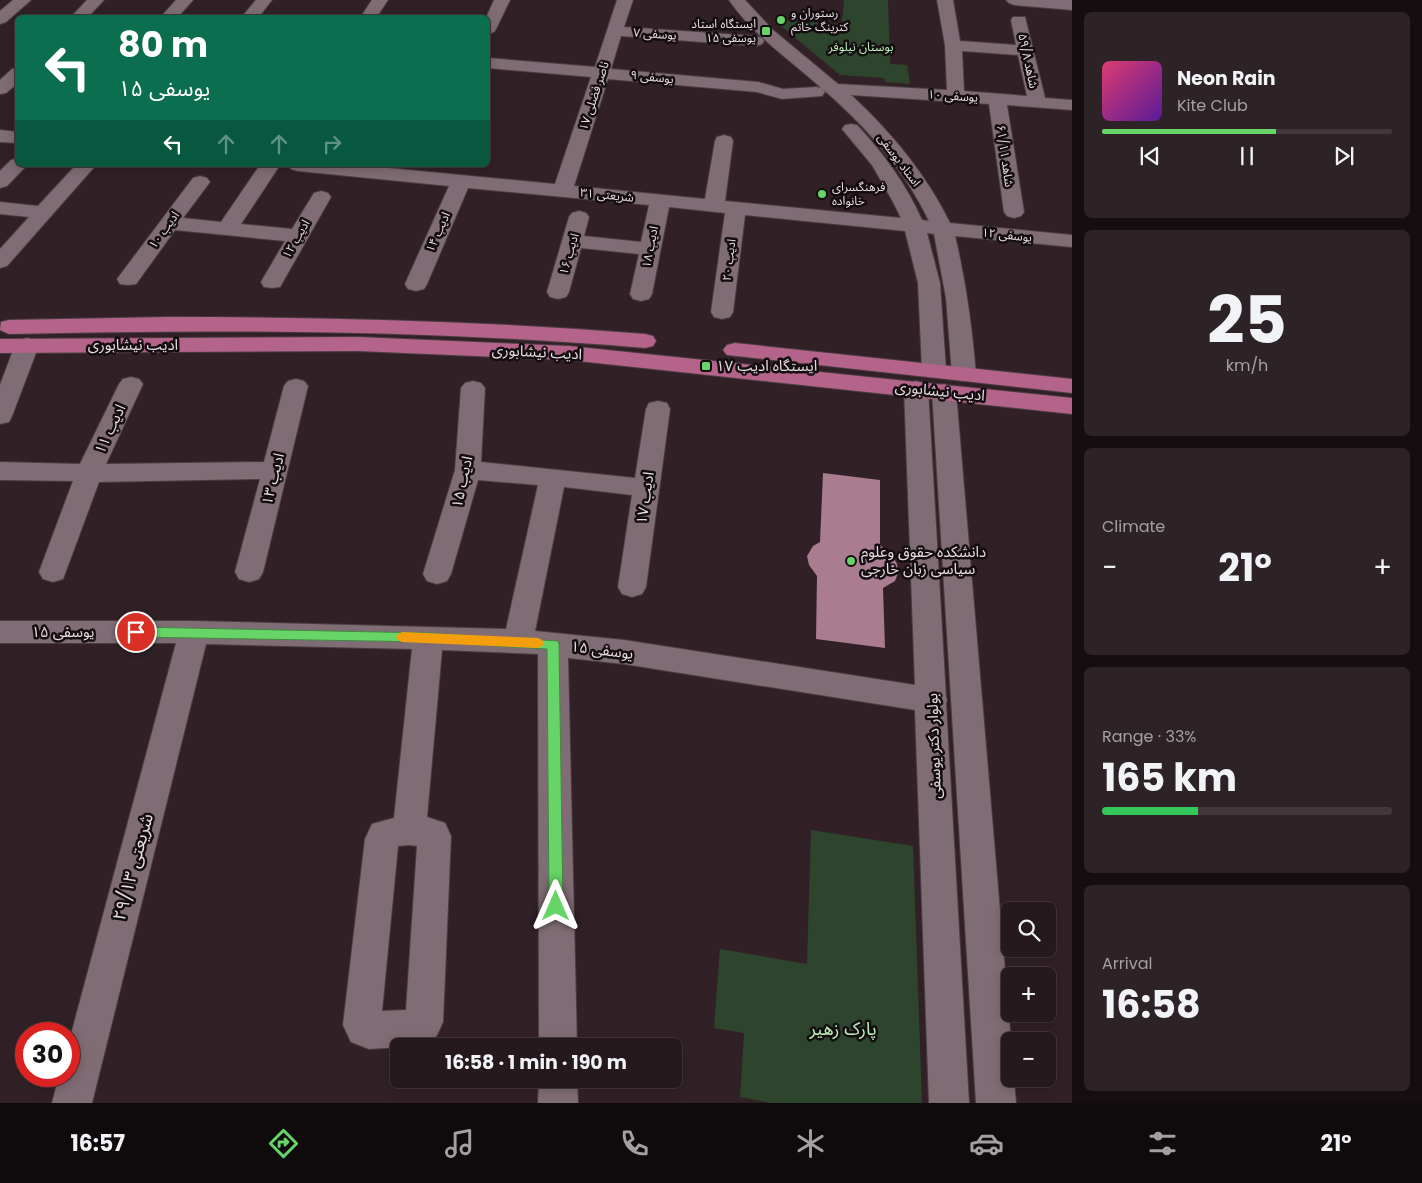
<!DOCTYPE html>
<html lang="en">
<head>
<meta charset="utf-8">
<style>
  body { margin:0; font-family:Poppins,"Noto Sans Arabic",sans-serif; background:#2d2226; color:#f1f3f6; height:100vh; display:flex; flex-direction:column; font-size:19px; white-space:nowrap }
  * { box-sizing:border-box; margin:0 }
  p { font-size:16px; color:#a3a0a4 }
  .icon { flex:none; width:28px; height:28px; fill:none; stroke:currentColor; stroke-width:2; stroke-linecap:round; stroke-linejoin:round }
  .map { position:relative; flex:1; overflow:hidden }
  .side { display:flex; flex-direction:column; gap:12px; padding:12px; background:#140e10; width:350px }
  .side>* { flex:none }
  .hud { position:absolute; left:15px; top:15px; width:475px; height:152px; border-radius:8px; box-shadow:0 2px 12px #0003,0 0 0 1px #42383b; background:#0b6e4f; color:#fff; overflow:hidden }
  .buttons { position:absolute; left:1001px; top:902px; display:grid; gap:10px }
  .buttons a { display:grid; place-items:center; width:55px; height:55px; border-radius:8px; background:#25191d; box-shadow:0 2px 12px #0003,0 0 0 1px #42383b; font-size:25px }
  .speed { position:absolute; left:15px; top:1022px; display:flex; gap:10px; font-size:25px; font-weight:700; text-align:center }
  .speed>* { display:grid; place-content:center; width:65px; height:65px; border-radius:50%; background:#25191d; box-shadow:0 2px 12px #0003,0 0 0 1px #42383b; line-height:1 }
  .speed .limit { border:8px solid #d22; background:#fff; color:#111 }
  .pin { position:absolute; display:grid; place-items:center; width:42px; height:42px; color:#fff; margin:-21px; border:2px solid #fff; border-radius:50%; box-shadow:0 1px 5px #0007 }
  .me { position:absolute; width:55px; margin:-28px; rotate:0deg; stroke-linejoin:round; filter:drop-shadow(0 0 4px #0008) }
  .turn { display:flex; align-items:center; gap:18px; height:105px; padding:0 20px; font-size:22px }
  .turn .icon { width:65px; height:65px; stroke-width:2.5 }
  .turn b { display:block; font-size:35px; line-height:42px }
  .lanes { display:flex; align-items:center; height:48px; padding:0 20px; background:#0003; justify-content:center; gap:25px; direction:ltr }
  .lanes .off { opacity:.35 }
  .big { font-size:38px; font-weight:700; line-height:1.1 }
  .side .widget { flex:1; display:flex; flex-direction:column; justify-content:center; gap:8px; min-width:0; padding:0 18px; border-radius:8px; background:#2d2226 }
  .side .dial { align-items:center; gap:0 }
  .dial b { font-size:65px; line-height:1 }
  .song { display:flex; align-items:center; gap:15px }
  .cover { width:60px; height:60px; border-radius:8px; background:linear-gradient(135deg,hsl(340 70% 55%),hsl(270 70% 35%)) }
  .played { height:5px; border-radius:2px; background:linear-gradient(90deg,#66d466 60%,#42383b 60%) }
  .keys { display:flex; justify-content:space-around; direction:ltr }
  .heat { display:flex; justify-content:space-between; align-items:center; font-size:28px; direction:ltr }
  .charge { height:8px; border-radius:4px; background:linear-gradient(90deg,#34c759 33%,#42383b 0) }
  .trip { position:absolute; left:390px; top:1038px; width:292px; height:50px; border-radius:8px; background:#25191d; box-shadow:0 2px 12px #0003,0 0 0 1px #42383b; font-weight:700; line-height:50px; text-align:center }
  .dock { display:flex; height:80px; justify-content:space-around; align-items:center; background:#0f0a0c; color:#a3a0a4 }
  .dock .icon { width:35px; height:35px }
  .dock .selected { color:#66d466 }
  .dock b { font-size:22px; color:#f1f3f6 }
  main { display:flex; flex:1; min-height:0 }
  .map>svg:first-child { display:block }
  .green { fill:#2d452c }
  .building { fill:#aa7c90 }
  .lines { fill:none; stroke-linecap:round; stroke-linejoin:round }
  .minor-casing { stroke:#4a3d42; stroke-width:2 }
  .major-casing { stroke:#4a3d42; stroke-width:2 }
  .minor { fill:#806c74; fill-rule:evenodd }
  .major { fill:#b4638a; fill-rule:evenodd }
  .route { fill:#66d466; stroke:#428a42 }
  .slow { fill:#f59e0b }
  .poi-dot { fill:#66d466; stroke:#140d10; stroke-width:2 }
  .labels { text-anchor:middle; stroke-width:5; stroke-linejoin:round; paint-order:stroke }
  .far-poi-label { font-size:12px; fill:#e8dde1; stroke:#140d10; text-anchor:start }
  .far-street-label { font-size:12px; fill:#e8dde1; stroke:#140d10 }
  .far-park-label { font-size:12px; fill:#bef3bb; stroke:#140d10 }
  .street-label { font-size:15px; fill:#e8dde1; stroke:#140d10 }
  .poi-label { font-size:15px; fill:#e8dde1; stroke:#140d10; text-anchor:start }
  .near-street-label { font-size:18px; fill:#e8dde1; stroke:#140d10 }
  .near-park-label { font-size:18px; fill:#bef3bb; stroke:#140d10 }
</style>
</head>
<body>
<main>
<div class="map">
<svg width="1072" height="1103" viewBox="0 0 1072 1103">
  <rect width="100%" height="100%" fill="#312127"/>
  <g class="green">
    <polygon points="844,0 888,0 890,64 907,65 910,84 885,82 884,78 840,75 774,20 842,24"/>
    <polygon points="811,830 913,846 922,1103 771,1103 740,1097 744,1033 714,1028 720,949 807,964"/>
  </g>
  <polygon class="building" points="823,473 880,480 880,545 893,557 897,564 898,573 895,581 883,588 885,648 816,639 817,576 809,565 807,556 813,546 820,542"/>
  <g class="lines">
    <g class="minor-casing">
      <g id="minor">
        <polygon points="13,0 31,0 6,22 0,24 0,11"/>
        <polygon points="87,0 104,0 87,18 70,18"/>
        <polygon points="176,0 193,0 177,18 160,18"/>
        <polygon points="256,0 272,0 258,18 241,18"/>
        <polygon points="372,0 388,0 376,18 360,18"/>
        <polygon points="494,0 510,0 496,29 494,32 488,34 488,18 486,18"/>
        <path d="M617,0H633L624,27L756,36L762,38L764,41L762,44L756,46L621,36L611,69L758,82L783,89L816,87L822,88L825,92L822,96L782,99L757,92L608,79L574,186L705,199L715,141L717,137L724,135L731,137L733,141L725,201L901,218L892,200L872,165L842,129L845,125L851,124L857,125C884,154 906,184 922,220L929,221C902,164 858,118 811,79C782,54 751,32 729,0H745L773,30L838,84L947,90L945,45L937,0H953L960,41L1016,45L1011,20L1013,17H1025L1045,98L1072,100V110L1007,105L1024,212L1021,216L1014,218L1007,216L1004,212L989,104L851,95C891,132 926,174 950,223L1072,235V247L955,236C966,282 972,327 976,374L972,379L964,381L956,379L952,374L946,298L934,234L927,233L940,283L946,370L942,375L934,377L926,375L922,370L918,283L905,231L745,215L733,312L730,317L722,319L714,317L711,312L725,213L669,207L652,294L649,299L641,301L633,299L630,294L639,254L581,248L569,292L566,297L558,299L550,297L547,292L569,217L572,213L579,211L586,213L589,217L584,236L641,242L649,205L468,188L427,284L424,289L416,291L408,289L405,284L449,186L298,171L291,169L288,165H357L555,184L591,77L488,68V58L595,67ZM962,51L1018,55L1027,96L964,91Z"/>
        <polygon points="1006,0 1072,0 1072,10 1014,5 1009,3"/>
        <polygon points="18,68 18,83 6,93 0,94 0,80 12,69"/>
        <polygon points="0,130 18,132 18,143 0,142"/>
        <polygon points="18,158 18,165 27,165 7,186 0,188 0,171 11,160"/>
        <polygon points="76,165 96,165 7,266 0,268 0,249 29,217 0,214 0,202 38,206"/>
        <polygon points="260,165 280,165 241,224 292,229 314,193 321,191 328,193 331,197 280,287 272,288 264,287 261,282 285,241 175,230 136,284 128,285 120,284 117,279 193,178 200,176 207,178 210,182 183,218 221,222"/>
        <polygon points="27,338 35,340 39,345 12,416 9,422 0,424 0,385 15,345 19,340"/>
        <polygon points="131,377 139,379 143,384 106,464 264,462 284,386 288,381 296,379 304,381 308,386 263,572 259,579 249,582 239,579 235,572 260,479 99,482 63,579 53,582 43,579 39,572 73,481 0,480 0,462 80,464 119,384 123,379"/>
        <path d="M473,381L481,383L485,388L481,462L635,478L646,409L649,403L658,401L667,403L670,409L646,587L642,594L632,597L622,594L618,587L632,495L564,487L535,631L624,640L915,685L904,388L908,383L916,381L924,383L928,388L946,697L947,700L946,703L969,1103H929L915,710L624,664L568,658L577,1046H539L538,654L442,650L427,817L445,823L451,836L443,1022L437,1035L431,1041L419,1046L369,1049L351,1042L343,1025L365,839L372,824L394,818L412,649L206,644L92,1103H52L59,1076H69V1042L176,643H0V621H194L506,629L538,485L478,480L451,574L447,581L437,584L427,581L423,574L455,470L461,388L465,383ZM409,845L417,846L406,1010L382,1011L398,846Z"/>
        <polygon points="944,384 952,387 956,392 1011,1041 1010,1079 1014,1079 1016,1103 976,1103 932,392 936,387"/>
        <polygon points="539,1079 577,1079 578,1103 538,1103"/>
      </g>
    </g>
    <g class="major-casing">
      <g id="major">
        <path d="M168,317C328,317 486,321 645,334L653,336L656,341L653,346L645,348C433,330 222,329 9,334L0,330L1,322L9,320Z"/>
        <polygon points="358,337 569,346 1072,398 1072,414 569,360 358,351 0,353 0,339"/>
        <polygon points="735,343 1072,379 1072,393 727,355 723,350 727,345"/>
      </g>
    </g>
    <use href="#minor" class="minor"/>
    <use href="#major" class="major"/>
  </g>
  <polygon class="route" points="136,627 428,633 558,641 559,644 563,906 561,911 556,913 551,911 549,906 547,649 428,642 136,637 131,635 130,632 131,629"/>
  <polygon class="slow" points="402,632 538,638 542,640 544,643 542,646 538,648 402,642 398,640 396,637 398,634"/>
  <g class="poi-dot">
    <circle cx="781" cy="20" r="5"/>
    <rect x="761" y="26" width="10" height="10" rx="2.5"/>
    <circle cx="822" cy="194" r="5"/>
    <rect x="701" y="361" width="10" height="10" rx="2.5"/>
    <circle cx="851" cy="561" r="5"/>
  </g>
  <g class="labels">
    <g class="far-poi-label">
      <text x="791" y="17">رستوران و<tspan x="791" dy="14">کترینگ خاتم</tspan></text>
      <text x="756" y="28" text-anchor="end">ایستگاه استاد<tspan x="756" dy="14">یوسفی ۱۵</tspan></text>
      <text x="832" y="191">فرهنگسرای<tspan x="832" dy="14">خانواده</tspan></text>
    </g>
    <g class="far-street-label">
      <text transform="translate(655 34) rotate(4)" y="4">یوسفی ۷</text>
      <text transform="translate(1028 61) rotate(78)" y="4">شاهد ۵۹/۸</text>
      <text transform="translate(652 77) rotate(6)" y="4">یوسفی ۹</text>
      <text transform="translate(594 96) rotate(-72)" y="4">ناصر فضلی ۱۷</text>
      <text transform="translate(953 96) rotate(4)" y="4">یوسفی ۱۰</text>
      <text transform="translate(1005 156) rotate(82)" y="4">شاهد ۶۱/۱۱</text>
      <text transform="translate(899 160) rotate(53)" y="4">استاد یوسفی</text>
      <text transform="translate(607 195) rotate(6)" y="4">شریعتی ۳۱</text>
      <text transform="translate(164 230) rotate(-54)" y="4">ادیب ۱۰</text>
      <text transform="translate(438 232) rotate(-66)" y="4">ادیب ۱۴</text>
      <text transform="translate(1007 235) rotate(6)" y="4">یوسفی ۱۲</text>
      <text transform="translate(296 239) rotate(-60)" y="4">ادیب ۱۲</text>
      <text transform="translate(650 247) rotate(-79)" y="4">ادیب ۱۸</text>
      <text transform="translate(569 254) rotate(-74)" y="4">ادیب ۱۶</text>
      <text transform="translate(729 260) rotate(-83)" y="4">ادیب ۲۰</text>
    </g>
    <g class="far-park-label">
      <text x="861" y="51">بوستان نیلوفر</text>
    </g>
    <g class="street-label">
      <text x="133" y="350">ادیب نیشابوری</text>
      <text transform="translate(537 352) rotate(3)" y="5">ادیب نیشابوری</text>
      <text transform="translate(940 391) rotate(6)" y="5">ادیب نیشابوری</text>
      <text transform="translate(110 429) rotate(-65)" y="5">ادیب ۱۱</text>
      <text transform="translate(273 479) rotate(-76)" y="5">ادیب ۱۳</text>
      <text transform="translate(462 482) rotate(-78)" y="5">ادیب ۱۵</text>
      <text transform="translate(645 498) rotate(-82)" y="5">ادیب ۱۷</text>
      <text x="63" y="637">یوسفی ۱۵</text>
      <text transform="translate(602 650) rotate(7)" y="5">یوسفی ۱۵</text>
      <text transform="translate(934 746) rotate(-92)" y="5">بولوار دکتر یوسفی</text>
    </g>
    <g class="poi-label">
      <text x="716" y="371">ایستگاه ادیب ۱۷</text>
      <text x="861" y="557">دانشکده حقوق وعلوم<tspan x="861" dy="17">سیاسی زبان خارجی</tspan></text>
    </g>
    <g class="near-street-label">
      <text transform="translate(133 867) rotate(-75)" y="6">شریعتی ۲۹/۱۳</text>
    </g>
    <g class="near-park-label">
      <text x="843" y="1035">پارک زهیر</text>
    </g>
  </g>
</svg>
<div class="buttons">
<a><svg class="icon" aria-label="search" viewBox="0 0 24 24"><circle cx="10" cy="10" r="6"/><path d="M15 15l6 6"/></svg></a>
<a>+</a>
<a>−</a>
</div>
<div class="speed"><div class="limit">30</div></div>
<div class="pin" style="left:136px;top:632px;background:#d93025"><svg class="icon" aria-label="arrive" viewBox="0 0 24 24"><path d="M6 21V4h12l-3 4 3 4H6"/></svg></div>
<svg class="me" style="left:556px;top:906px" viewBox="-20 -20 40 40"><path d="M0-17L14 15 0 8-14 15z" fill="#66d466" stroke="#fff" stroke-width="4"/></svg>
<div class="trip">16:58 · 1 min · 190 m</div>
<div class="hud">
<div class="turn"><svg class="icon" aria-label="left" viewBox="0 0 24 24"><path d="M17 20v-9H6M10 6l-5 5 5 5"/></svg><div><b>80 m</b>یوسفی ۱۵</div></div>
<div class="lanes"><svg class="icon" aria-label="left" viewBox="0 0 24 24"><path d="M17 20v-9H6M10 6l-5 5 5 5"/></svg><svg class="icon off" aria-label="ahead" viewBox="0 0 24 24"><path d="M12 20V5M6 11l6-6 6 6"/></svg><svg class="icon off" aria-label="ahead" viewBox="0 0 24 24"><path d="M12 20V5M6 11l6-6 6 6"/></svg><svg class="icon off" aria-label="right" viewBox="0 0 24 24"><path d="M7 20v-9h11M14 6l5 5-5 5"/></svg></div>
</div>
</div>
<section class="side">
<div class="widget">
<div class="song"><i class="cover"></i><div><b>Neon Rain</b><p>Kite Club</p></div></div>
<div class="played"></div>
<div class="keys"><svg class="icon" aria-label="previous" viewBox="0 0 24 24"><path d="M18 5L8 12l10 7zM5 5v14"/></svg><svg class="icon" aria-label="pause" viewBox="0 0 24 24"><path d="M8 5v14M16 5v14"/></svg><svg class="icon" aria-label="next" viewBox="0 0 24 24"><path d="M6 5l10 7-10 7zM19 5v14"/></svg></div>
</div>
<div class="widget dial"><b>25</b><p>km/h</p></div>
<div class="widget"><p>Climate</p>
<div class="heat"><a>−</a><b class="big">21°</b><a>+</a></div>
</div>
<div class="widget"><p>Range · 33%</p><b class="big">165 km</b><div class="charge"></div></div>
<div class="widget"><p>Arrival</p><b class="big">16:58</b></div>
</section>
</main>
<nav class="dock">
<b>16:57</b>
<svg class="icon selected" aria-label="directions" viewBox="0 0 24 24"><path d="M12 3l9 9-9 9-9-9zM9 14v-3h6M13 9l2 2-2 2"/></svg>
<svg class="icon" aria-label="music" viewBox="0 0 24 24"><path d="M9 18V5l10-2v13"/><circle cx="6" cy="18" r="3"/><circle cx="16" cy="16" r="3"/></svg>
<svg class="icon" aria-label="phone" viewBox="0 0 24 24"><path d="M5 4h4l2 5-3 2q2 4 5 5l2-3 5 2v4C11 20 4 13 5 4z"/></svg>
<svg class="icon" aria-label="climate" viewBox="0 0 24 24"><path d="M12 3v18M4 7l16 10M4 17L20 7"/></svg>
<svg class="icon" aria-label="car" viewBox="0 0 24 24"><path d="M5 17H2v-5l4-1 3-4h7l3 4 3 1v5h-3M9 17h6M6 11h13"/><circle cx="7" cy="17" r="2"/><circle cx="17" cy="17" r="2"/></svg>
<svg class="icon" aria-label="filters" viewBox="0 0 24 24"><path d="M4 7h16M4 17h16"/><circle cx="9" cy="7" r="2"/><circle cx="15" cy="17" r="2"/></svg>
<b>21°</b>
</nav>
</body>
</html>
